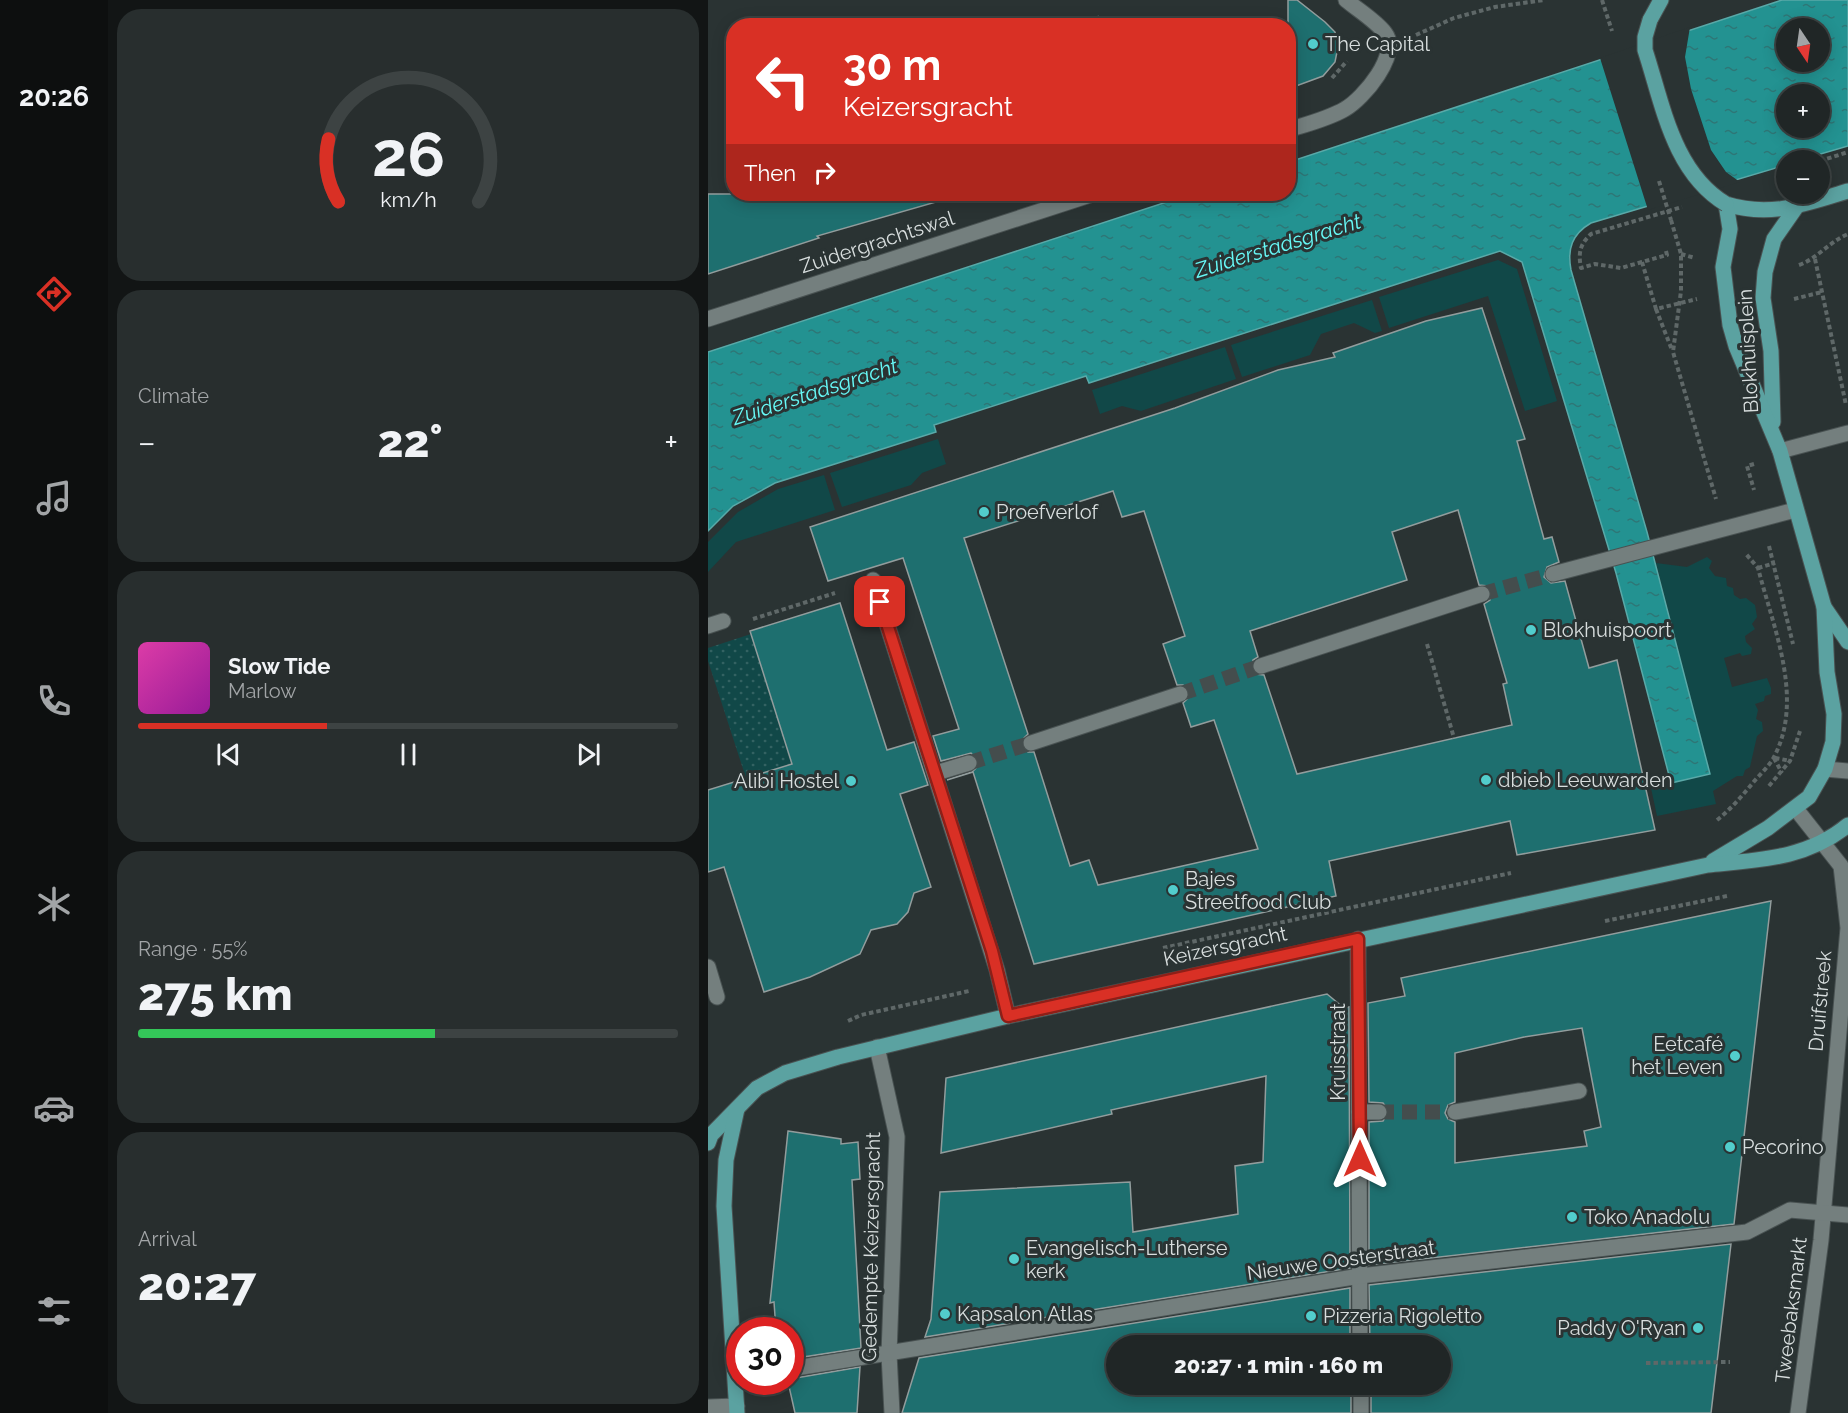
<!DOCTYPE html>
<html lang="en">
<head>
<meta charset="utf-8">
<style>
  body { margin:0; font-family:Raleway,sans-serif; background:#282e2e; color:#f1f3f6; height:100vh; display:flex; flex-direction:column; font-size:22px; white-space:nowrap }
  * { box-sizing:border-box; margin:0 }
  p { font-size:20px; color:#a2a5a7 }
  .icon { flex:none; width:33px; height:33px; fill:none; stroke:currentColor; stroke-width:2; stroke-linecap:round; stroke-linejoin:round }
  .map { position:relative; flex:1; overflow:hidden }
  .side { display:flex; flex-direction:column; gap:9px; padding:9px; background:#121515; width:600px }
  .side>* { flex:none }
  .banner { position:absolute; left:18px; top:18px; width:570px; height:183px; border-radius:24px; box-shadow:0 3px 15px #0003,0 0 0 2px #3d4343; background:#d93025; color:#fff; overflow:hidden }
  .needle { width:39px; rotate:167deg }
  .fabs { position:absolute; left:1068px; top:18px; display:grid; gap:12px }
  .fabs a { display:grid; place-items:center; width:54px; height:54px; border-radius:50%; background:#202626; box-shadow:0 3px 15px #0003,0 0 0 2px #3d4343; font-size:30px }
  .speed { position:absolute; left:18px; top:1317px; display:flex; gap:12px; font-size:30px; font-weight:700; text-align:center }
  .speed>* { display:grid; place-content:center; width:78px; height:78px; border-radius:50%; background:#202626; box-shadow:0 3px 15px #0003,0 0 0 2px #3d4343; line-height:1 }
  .speed .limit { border:9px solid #d22; background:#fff; color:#111 }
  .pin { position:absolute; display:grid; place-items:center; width:51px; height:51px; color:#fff; margin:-26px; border-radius:12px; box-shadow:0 3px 9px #0006 }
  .me { position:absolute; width:66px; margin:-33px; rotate:0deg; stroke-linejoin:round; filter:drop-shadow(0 0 4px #0008) }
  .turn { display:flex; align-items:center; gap:21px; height:126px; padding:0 18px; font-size:27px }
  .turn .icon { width:78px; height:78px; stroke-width:2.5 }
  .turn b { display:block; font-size:42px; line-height:51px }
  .then { display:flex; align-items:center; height:57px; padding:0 18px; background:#0003; gap:12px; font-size:22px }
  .big { font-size:45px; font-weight:800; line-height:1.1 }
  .side .card { flex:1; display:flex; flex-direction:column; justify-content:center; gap:9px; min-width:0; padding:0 21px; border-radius:24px; background:#282e2e }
  .side .dial { align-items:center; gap:0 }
  .dial svg { height:156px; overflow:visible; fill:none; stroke:#3d4343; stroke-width:7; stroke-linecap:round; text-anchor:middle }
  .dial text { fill:#f1f3f6; stroke:none }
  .song { display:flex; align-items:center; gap:18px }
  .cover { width:72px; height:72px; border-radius:9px; background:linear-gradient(135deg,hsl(320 70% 55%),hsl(300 70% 35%)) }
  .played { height:6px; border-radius:3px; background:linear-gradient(90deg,#d93025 35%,#3d4343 35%) }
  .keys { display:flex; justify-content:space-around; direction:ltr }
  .heat { display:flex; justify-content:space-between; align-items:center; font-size:33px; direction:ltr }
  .charge { height:9px; border-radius:4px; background:linear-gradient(90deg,#34c759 55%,#3d4343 0) }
  .trip { position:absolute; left:398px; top:1335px; width:345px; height:60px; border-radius:30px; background:#202626; box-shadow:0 3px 15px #0003,0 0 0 2px #3d4343; font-weight:800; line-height:60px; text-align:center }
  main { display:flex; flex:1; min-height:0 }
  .tab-bar { display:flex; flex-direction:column; width:108px; justify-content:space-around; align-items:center; background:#0d0f0f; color:#a2a5a7 }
  .tab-bar .icon { width:42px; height:42px }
  .tab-bar .selected { color:#d93025 }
  .tab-bar b { font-size:27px; color:#f1f3f6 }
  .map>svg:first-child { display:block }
  .grass { fill:#114848 }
  .garden { fill:url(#garden-dots) }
  .water { fill:url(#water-ripples); stroke:#59a9a8; stroke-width:1.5; fill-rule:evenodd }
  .pier { fill:#2a3333 }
  .building { fill:#1e6f6f; stroke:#929d9d; stroke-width:1.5; fill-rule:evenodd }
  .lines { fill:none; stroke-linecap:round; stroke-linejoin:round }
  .minor-tunnel { stroke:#444d4d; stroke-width:15; stroke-dasharray:15 8; stroke-linecap:butt }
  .minor-casing { stroke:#495252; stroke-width:17 }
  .major-casing { stroke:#495252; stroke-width:17 }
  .path { stroke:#5f6868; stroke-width:4; stroke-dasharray:4.5 3; stroke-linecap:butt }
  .minor { stroke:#747f7e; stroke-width:15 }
  .major { stroke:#5ba2a1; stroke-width:15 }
  .major-bridge-casing { stroke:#495252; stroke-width:17; stroke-linecap:butt }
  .path-bridge { stroke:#5f6868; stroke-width:4; stroke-dasharray:4.5 3; stroke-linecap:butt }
  .major-bridge { stroke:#5ba2a1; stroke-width:15 }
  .route-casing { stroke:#8d1f18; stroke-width:15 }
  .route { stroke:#d93025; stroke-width:10 }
  .poi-dot { fill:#52cdcc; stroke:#2a3333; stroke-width:2 }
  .labels { text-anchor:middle; stroke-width:6; stroke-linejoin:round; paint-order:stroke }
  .poi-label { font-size:20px; fill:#d8dede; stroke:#2a3333; text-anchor:start }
  .street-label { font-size:20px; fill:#d8dede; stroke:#2a3333 }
  .water-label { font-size:21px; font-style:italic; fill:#67f9f7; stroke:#2a3333 }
</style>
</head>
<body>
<main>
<nav class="tab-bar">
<b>20:26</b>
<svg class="icon selected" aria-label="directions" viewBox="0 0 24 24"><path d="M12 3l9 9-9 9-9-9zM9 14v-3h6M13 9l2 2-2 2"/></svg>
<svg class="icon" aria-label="music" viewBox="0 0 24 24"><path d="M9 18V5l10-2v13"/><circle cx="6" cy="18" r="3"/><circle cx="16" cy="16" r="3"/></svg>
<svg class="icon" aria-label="phone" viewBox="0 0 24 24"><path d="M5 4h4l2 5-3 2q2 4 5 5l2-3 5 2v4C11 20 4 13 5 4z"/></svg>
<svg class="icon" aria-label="climate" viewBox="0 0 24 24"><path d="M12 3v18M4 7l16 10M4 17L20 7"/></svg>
<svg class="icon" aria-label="car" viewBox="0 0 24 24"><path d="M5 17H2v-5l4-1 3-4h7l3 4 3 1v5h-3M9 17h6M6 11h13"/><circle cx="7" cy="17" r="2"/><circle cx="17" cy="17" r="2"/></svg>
<svg class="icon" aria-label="filters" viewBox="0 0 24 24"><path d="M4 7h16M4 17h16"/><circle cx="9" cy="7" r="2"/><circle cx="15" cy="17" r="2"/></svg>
</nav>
<section class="side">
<div class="card dial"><svg viewBox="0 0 100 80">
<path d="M14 69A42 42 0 1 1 86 69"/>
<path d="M14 69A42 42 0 0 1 9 37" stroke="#d93025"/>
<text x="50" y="56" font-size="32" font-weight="700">26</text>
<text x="50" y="72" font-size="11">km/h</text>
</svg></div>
<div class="card"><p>Climate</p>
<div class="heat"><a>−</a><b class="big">22°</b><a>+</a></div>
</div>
<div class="card">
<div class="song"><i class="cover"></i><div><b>Slow Tide</b><p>Marlow</p></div></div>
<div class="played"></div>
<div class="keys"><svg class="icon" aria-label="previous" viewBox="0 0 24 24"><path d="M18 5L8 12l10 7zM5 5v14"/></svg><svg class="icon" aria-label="pause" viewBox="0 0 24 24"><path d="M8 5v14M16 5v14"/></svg><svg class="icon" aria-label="next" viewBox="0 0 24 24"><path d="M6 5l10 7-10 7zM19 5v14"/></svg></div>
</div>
<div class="card"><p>Range · 55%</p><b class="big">275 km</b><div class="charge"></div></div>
<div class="card"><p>Arrival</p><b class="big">20:27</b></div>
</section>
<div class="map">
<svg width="1140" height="1413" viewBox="0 0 1140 1413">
  <defs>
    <pattern id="garden-dots" width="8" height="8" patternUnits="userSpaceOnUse" patternTransform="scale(1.5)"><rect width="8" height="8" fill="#114848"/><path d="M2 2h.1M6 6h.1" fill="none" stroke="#336262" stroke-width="1.8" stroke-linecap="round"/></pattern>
    <pattern id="water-ripples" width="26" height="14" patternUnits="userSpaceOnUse" patternTransform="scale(1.5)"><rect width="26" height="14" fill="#239291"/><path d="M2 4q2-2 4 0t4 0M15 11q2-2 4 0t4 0" fill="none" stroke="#2e7676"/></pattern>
  </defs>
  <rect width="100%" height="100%" fill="#2a3333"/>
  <g class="grass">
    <polygon points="790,260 809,269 849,401 817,411 780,296 681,328 671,297"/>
    <polygon points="664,300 674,331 667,333 646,323 613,334 602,355 534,377 523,345"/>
    <polygon points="517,347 528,379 433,411 414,406 392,414 384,390"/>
    <polygon points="230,439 238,464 214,473 203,485 134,507 122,473"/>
    <polygon points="116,475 127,510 28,542 0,572 0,542 30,512 70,489"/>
    <polygon points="999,557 1004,561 1001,568 1007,576 1018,578 1019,586 1025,588 1026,595 1032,599 1038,598 1047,605 1049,617 1044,624 1047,629 1037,636 1038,642 1044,648 1043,654 1034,656 1032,653 1016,658 1024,687 1059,678 1063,688 1063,694 1057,696 1056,701 1047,704 1050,710 1048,719 1054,722 1055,731 1049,736 1042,767 1037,770 1035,776 1029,776 1005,791 1008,804 949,816 943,788 1002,774 948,563 979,567"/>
  </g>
  <polygon class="garden" points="43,634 89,780 74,767 38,778 0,661 0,648"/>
  <path class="water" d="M1074,0H1140V146L1092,160H1078V165L883,223C864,234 859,249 863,270L939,532L1002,774L963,783L908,573L814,262L792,251L381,383L378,376L226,425L228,432L67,483L25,506L0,531V352L483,194H580L581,162ZM1078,28H1112V62H1078ZM1078,94H1112V128H1078Z"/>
  <polygon class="pier" points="982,27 977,57 983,89 1003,150 1018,172 1032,182 940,210 892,58"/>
  <g class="building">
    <polygon points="580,0 589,0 617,22 627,32 630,47 627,62 615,76 580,89"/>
    <polygon points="0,194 227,194 228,202 109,236 111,238 0,274"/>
    <path d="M774,308L817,439L809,441L836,539L844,537L851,562L839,567L836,577L843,583L857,581L881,668L909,660L947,830L809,855L802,821L621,861L628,896L326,964L265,772L239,780L264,772L270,766V761L263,753L233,761L225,736L251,729L195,558L120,581L102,527L467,408L570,370L627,357L625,353L718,321ZM405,491L414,517L436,511L477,636L455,644L469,685H475L481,690V697L475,703L483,727L506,720L550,849L390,885L381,860L362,866L326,752H320L314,747V740L320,734L256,538ZM750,510L771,585L780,586L783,592L782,600L776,604L799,683L795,684L804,725L589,774L556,675L547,674L544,668L545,660L550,657L542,631L699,580L684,532Z"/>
    <polygon points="132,603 179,750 206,742 220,785 192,794 223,887 206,893 200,912 189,924 163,930 152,954 102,977 56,992 16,867 0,872 0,790 84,764 42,631"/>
    <path d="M1063,901L1026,1224L661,1265V1122L675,1121L681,1111L675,1103L661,1102L660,1003L697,996L693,978ZM874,1028L893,1127L876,1131L879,1146L747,1163V1122L740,1119L737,1113L740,1105L747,1102V1053L816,1037Z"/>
    <polygon points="619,994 636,1008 641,1007 642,1268 217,1337 223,1319 232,1192 422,1182 425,1232 530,1214 527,1166 555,1162 558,1076 403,1110 404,1114 233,1153 238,1078"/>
    <polygon points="80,1131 133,1139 133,1144 150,1142 152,1179 144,1180 153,1348 82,1359 82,1330 68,1330 66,1302 62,1303"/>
    <polygon points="1023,1244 1003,1413 663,1413 663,1384 732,1384 732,1346 662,1346 661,1285"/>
    <polygon points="642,1288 642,1346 408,1346 408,1384 643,1384 643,1413 194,1413 211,1358"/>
    <polygon points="152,1367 149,1413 87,1413 80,1382 82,1379"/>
  </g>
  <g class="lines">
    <g class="minor-tunnel">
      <polyline points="774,594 845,574"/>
      <polyline points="472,694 553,666"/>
      <polyline points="261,763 323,743"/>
      <polyline points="671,1112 747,1112"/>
    </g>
    <g class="minor-casing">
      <g id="minor">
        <path d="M580,130C599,124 620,119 637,109C655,99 693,54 677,33C668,21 650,10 638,0"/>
        <polyline points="0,319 385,194"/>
        <polyline points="1072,451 1140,433"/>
        <polyline points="845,574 1087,510"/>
        <polyline points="165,580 289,970 300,1016"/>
        <polyline points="0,626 15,621"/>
        <polyline points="553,666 774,594"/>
        <polyline points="323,743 472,694"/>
        <polyline points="1117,769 1140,771"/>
        <polyline points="228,773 261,763"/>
        <polyline points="1088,809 1133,866 1140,928 1113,1240 1090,1413"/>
        <polyline points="650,939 652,1346"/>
        <polyline points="0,967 9,997"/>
        <polyline points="169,1047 189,1137 181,1354 184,1413"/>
        <polyline points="651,1112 671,1112"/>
        <polyline points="747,1112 871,1091"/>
        <polyline points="82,1369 652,1276 1039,1232 1082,1210 1140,1215"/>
        <polyline points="653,1384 653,1413"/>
        <polyline points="0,1407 29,1406"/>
      </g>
    </g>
    <g class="major-casing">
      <g id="major">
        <polyline points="942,20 953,0"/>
        <path d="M1018,204C1063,218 1097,204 1140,191"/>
        <polyline points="1065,422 1063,351 1055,298 1057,272 1066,239 1089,206"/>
        <polyline points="1116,607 1140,642"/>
        <polyline points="1005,861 1060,828 1101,797 1117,769 1125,742 1126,714 1119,672 1116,607 1072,451 1028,346 1022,325 1015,267 1022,229 1018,204"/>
        <path d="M0,1143L3,1135L49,1088L77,1073L130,1057L300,1016L1000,865C1050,860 1099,859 1140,825"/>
        <polyline points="29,1413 16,1206 18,1160 29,1109"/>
      </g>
    </g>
    <g class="path">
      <polyline points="894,0 904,31"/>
      <polyline points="389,16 392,26"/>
      <polyline points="708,35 746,18 787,7 836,0"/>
      <polyline points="624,78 639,61"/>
      <polyline points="1112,161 1140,152"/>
      <polyline points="963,220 973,254 973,291 965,352 1008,499"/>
      <polyline points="958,251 959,255 934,262 948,309 989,299"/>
      <polyline points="973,254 987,258"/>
      <polyline points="1107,259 1138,405"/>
      <path d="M934,262L913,268L887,264L873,268C870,253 872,244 883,234L974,207"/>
      <path d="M1091,265C1110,258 1121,242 1140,234"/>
      <polyline points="1086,299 1114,292"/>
      <polyline points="948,309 964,350"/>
      <polyline points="1046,464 1039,466 1046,490"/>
      <polyline points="1061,546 1085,644"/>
      <polyline points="1050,568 1067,563"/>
      <polyline points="45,619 127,593"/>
      <polyline points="719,644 746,738"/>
      <polyline points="1066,758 1074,773"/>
      <polyline points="1067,758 1083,761"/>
      <polyline points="1061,786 1082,761 1092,731"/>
      <path d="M1009,820C1022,810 1033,797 1044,784C1051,775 1062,766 1067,755C1096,697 1065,627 1050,568L1038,554"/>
      <polyline points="897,921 1019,896"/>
      <polyline points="455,948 803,873"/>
      <polyline points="140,1021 153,1015 261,991"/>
      <polyline points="938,1363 1022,1362"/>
    </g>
    <use href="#minor" class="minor"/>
    <use href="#major" class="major"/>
    <g class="major-bridge-casing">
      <path id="major-bridge" d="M942,20L937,37V50C955,105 965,172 1018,204"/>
    </g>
    <polyline class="path-bridge" points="951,181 963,220"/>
    <use href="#major-bridge" class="major-bridge"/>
  </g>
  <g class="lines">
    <g class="route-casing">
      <polyline id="route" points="172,602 284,951 300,1016 650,939 652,1159"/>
    </g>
    <use href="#route" class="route"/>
  </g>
  <g class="poi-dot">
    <circle cx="605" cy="44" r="6"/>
    <circle cx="276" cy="512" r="6"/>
    <circle cx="823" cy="630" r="6"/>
    <circle cx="778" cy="780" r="6"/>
    <circle cx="143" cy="781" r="6"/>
    <circle cx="465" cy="890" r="6"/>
    <circle cx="1027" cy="1056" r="6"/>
    <circle cx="1022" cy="1147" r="6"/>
    <circle cx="864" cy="1217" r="6"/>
    <circle cx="306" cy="1259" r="6"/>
    <circle cx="237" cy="1314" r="6"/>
    <circle cx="603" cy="1316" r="6"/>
    <circle cx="990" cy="1328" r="6"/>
  </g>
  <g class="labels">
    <g class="poi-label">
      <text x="617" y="51">The Capital</text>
      <text x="288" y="519">Proefverlof</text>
      <text x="835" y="637">Blokhuispoort</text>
      <text x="790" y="787">dbieb Leeuwarden</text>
      <text x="131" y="788" text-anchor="end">Alibi Hostel</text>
      <text x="477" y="886">Bajes<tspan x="477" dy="23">Streetfood Club</tspan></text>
      <text x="1015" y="1051" text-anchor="end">Eetcafé<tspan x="1015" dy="23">het Leven</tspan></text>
      <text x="1034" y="1154">Pecorino</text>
      <text x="876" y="1224">Toko Anadolu</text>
      <text x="318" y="1255">Evangelisch-Lutherse<tspan x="318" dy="23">kerk</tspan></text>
      <text x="249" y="1321">Kapsalon Atlas</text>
      <text x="615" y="1323">Pizzeria Rigoletto</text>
      <text x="978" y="1335" text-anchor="end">Paddy O'Ryan</text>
    </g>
    <g class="street-label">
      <text transform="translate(169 242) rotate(-18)" y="7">Zuidergrachtswal</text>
      <text transform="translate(1040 351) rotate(-93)" y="7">Blokhuisplein</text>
      <text transform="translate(517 946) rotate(-12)" y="7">Keizersgracht</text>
      <text transform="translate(1112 1001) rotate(-85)" y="7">Druifstreek</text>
      <text transform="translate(630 1052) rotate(-90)" y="7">Kruisstraat</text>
      <text transform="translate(163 1247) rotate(-89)" y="7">Gedempte Keizersgracht</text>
      <text transform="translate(633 1260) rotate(-8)" y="7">Nieuwe Oosterstraat</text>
      <text transform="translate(1083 1310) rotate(-83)" y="7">Tweebaksmarkt</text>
    </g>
    <g class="water-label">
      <text transform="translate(570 246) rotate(-17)" y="7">Zuiderstadsgracht</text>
      <text transform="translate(107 392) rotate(-18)" y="7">Zuiderstadsgracht</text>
    </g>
  </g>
</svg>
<div class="fabs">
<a><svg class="needle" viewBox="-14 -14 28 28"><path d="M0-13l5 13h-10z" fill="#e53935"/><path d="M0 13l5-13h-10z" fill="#a2a5a7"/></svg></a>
<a>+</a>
<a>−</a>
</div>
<div class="speed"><div class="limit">30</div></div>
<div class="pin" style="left:172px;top:602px;background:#d93025"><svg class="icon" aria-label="arrive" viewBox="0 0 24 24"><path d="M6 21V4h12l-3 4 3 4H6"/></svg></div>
<svg class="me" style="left:652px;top:1159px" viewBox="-20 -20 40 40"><path d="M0-17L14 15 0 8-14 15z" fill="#d93025" stroke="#fff" stroke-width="4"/></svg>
<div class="trip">20:27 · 1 min · 160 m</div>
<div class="banner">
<div class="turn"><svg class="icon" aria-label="left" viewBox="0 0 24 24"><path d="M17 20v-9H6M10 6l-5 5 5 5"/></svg><div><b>30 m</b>Keizersgracht</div></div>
<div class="then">Then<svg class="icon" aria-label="right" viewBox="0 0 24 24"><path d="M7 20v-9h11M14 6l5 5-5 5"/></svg></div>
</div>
</div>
</main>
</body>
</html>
